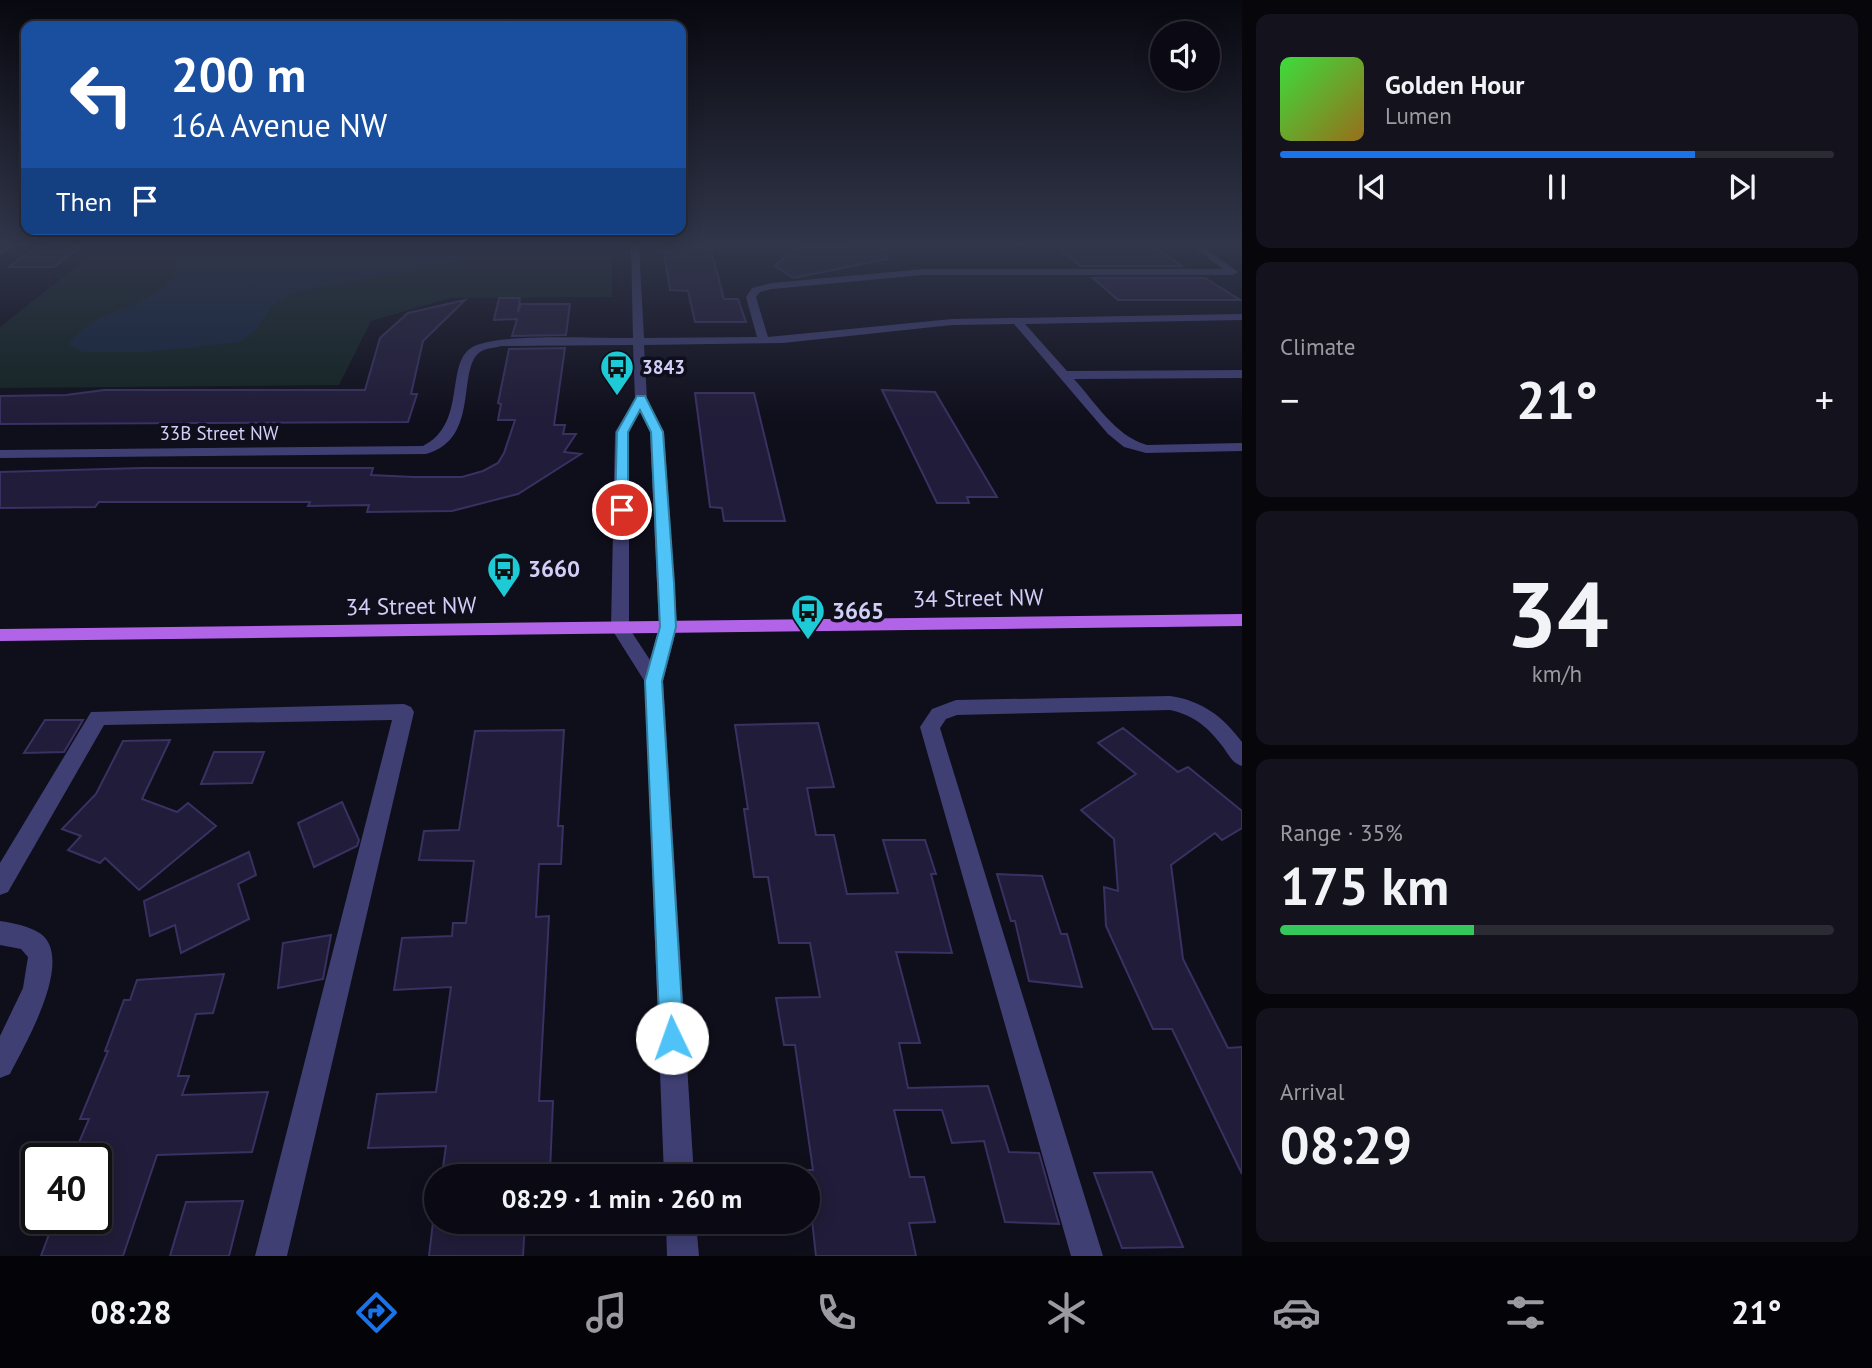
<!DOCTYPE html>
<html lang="en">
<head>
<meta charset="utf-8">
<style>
  body { margin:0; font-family:"PT Sans",sans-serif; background:#14131d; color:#f1f3f6; height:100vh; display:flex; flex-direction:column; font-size:26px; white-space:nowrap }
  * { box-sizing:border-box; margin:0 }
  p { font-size:23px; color:#9a9aa0 }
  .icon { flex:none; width:38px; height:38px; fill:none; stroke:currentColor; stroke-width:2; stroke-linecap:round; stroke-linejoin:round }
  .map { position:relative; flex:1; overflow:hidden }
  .side { display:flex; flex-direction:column; gap:14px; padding:14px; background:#06060b; width:630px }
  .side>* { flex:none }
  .banner { position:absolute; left:21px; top:21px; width:665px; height:214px; border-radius:14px; box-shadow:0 4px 18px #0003,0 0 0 2px #2b2b34; background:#1a4fa0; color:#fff; overflow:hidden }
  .tools { position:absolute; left:1150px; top:21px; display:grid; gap:14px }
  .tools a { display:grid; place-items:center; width:70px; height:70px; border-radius:50%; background:#0b0a14; box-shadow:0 4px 18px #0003,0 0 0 2px #2b2b34; font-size:35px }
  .speed { position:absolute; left:21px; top:1143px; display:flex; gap:14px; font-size:35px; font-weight:700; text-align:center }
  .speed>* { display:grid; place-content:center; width:91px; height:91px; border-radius:50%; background:#0b0a14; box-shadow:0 4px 18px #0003,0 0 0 2px #2b2b34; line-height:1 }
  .speed .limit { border:4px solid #111; border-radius:10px; background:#fff; color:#111 }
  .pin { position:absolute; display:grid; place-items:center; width:60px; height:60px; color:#fff; margin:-30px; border:4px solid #fff; border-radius:50%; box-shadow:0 2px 7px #0007 }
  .me { position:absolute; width:77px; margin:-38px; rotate:357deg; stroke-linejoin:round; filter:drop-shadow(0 0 5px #0008) }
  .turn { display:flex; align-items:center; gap:24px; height:147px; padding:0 35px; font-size:32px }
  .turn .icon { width:91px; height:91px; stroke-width:2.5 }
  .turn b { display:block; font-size:49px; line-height:60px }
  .then { display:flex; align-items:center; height:66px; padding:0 35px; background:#0003; gap:14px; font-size:26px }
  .big { font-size:52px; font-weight:700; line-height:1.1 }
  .side .tile { flex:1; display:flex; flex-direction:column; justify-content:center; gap:10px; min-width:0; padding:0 24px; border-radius:14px; background:#14131d }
  .side .dial { align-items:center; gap:0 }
  .dial b { font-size:91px; line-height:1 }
  .song { display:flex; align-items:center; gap:21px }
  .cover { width:84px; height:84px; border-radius:10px; background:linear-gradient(135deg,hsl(120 70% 55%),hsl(40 70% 35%)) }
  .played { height:7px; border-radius:4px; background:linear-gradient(90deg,#1a73e8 75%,#2b2b34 75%) }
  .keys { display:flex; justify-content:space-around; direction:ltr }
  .heat { display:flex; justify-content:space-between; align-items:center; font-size:38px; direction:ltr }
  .charge { height:10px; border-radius:5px; background:linear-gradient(90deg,#34c759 35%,#2b2b34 0) }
  .trip { position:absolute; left:424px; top:1164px; width:396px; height:70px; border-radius:35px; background:#0b0a14; box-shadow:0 4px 18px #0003,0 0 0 2px #2b2b34; font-weight:700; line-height:70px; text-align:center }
  .dock { display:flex; height:112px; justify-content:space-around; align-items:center; background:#040408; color:#9a9aa0 }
  .dock .icon { width:49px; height:49px }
  .dock .current { color:#1a73e8 }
  .dock b { font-size:32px; color:#f1f3f6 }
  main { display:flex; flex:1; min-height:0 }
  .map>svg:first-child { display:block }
  .green { fill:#122422 }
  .water { fill:#14263e }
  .building { fill:#211c39; stroke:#393162; stroke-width:2 }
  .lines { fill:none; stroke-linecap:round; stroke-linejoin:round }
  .minor { fill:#3f3f74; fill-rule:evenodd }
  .major { fill:#b264e9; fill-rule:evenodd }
  .route { fill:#4fc3f7; stroke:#337fa1; stroke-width:2 }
  .labels { text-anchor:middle; stroke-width:7; stroke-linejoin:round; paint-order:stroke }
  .far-poi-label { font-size:19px; font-weight:bold; fill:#d1cef8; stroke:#0f0e1b; text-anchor:start }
  .far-street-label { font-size:19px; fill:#d1cef8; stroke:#0f0e1b }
  .poi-label { font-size:23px; font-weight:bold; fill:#d1cef8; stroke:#0f0e1b; text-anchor:start }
  .street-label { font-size:23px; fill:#d1cef8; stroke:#0f0e1b }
</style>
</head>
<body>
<main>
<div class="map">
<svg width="1242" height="1256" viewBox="0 0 1242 1256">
  <rect width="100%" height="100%" fill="#0f0e1b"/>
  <polygon class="green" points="102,246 612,246 612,297 450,298 371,321 339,385 0,388 0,327"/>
  <path class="water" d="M180,246H469L456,260L439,266L312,288L290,295L274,304L256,330L240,342L148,352H83L69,345C92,308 140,312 170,282C180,272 174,258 180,246Z"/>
  <g class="building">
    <polygon points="38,246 82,246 54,267 9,267"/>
    <polygon points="663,246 701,246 711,250 724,299 738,299 746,322 695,322 688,291 670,290"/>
    <polygon points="800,246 886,248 887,259 794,278 774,266"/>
    <polygon points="1057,246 1153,246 1182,266 1080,266"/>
    <polygon points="1093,278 1205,278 1240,300 1118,300"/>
    <polygon points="499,298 520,298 518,312 521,304 570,304 566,335 512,336 517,319 494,320"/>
    <polygon points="465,300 423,341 411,394 417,394 408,422 0,424 0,396 66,395 104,390 365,390 380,338 408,313"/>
    <polygon points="565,348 554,425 565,425 563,434 576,434 564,452 581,454 518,494 452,511 367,512 369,505 308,506 310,502 99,502 95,507 0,508 0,472 142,468 373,468 371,475 413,477 462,477 483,471 498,463 504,453 515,420 498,420 501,404 498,403 509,349"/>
    <polygon points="882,390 935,392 997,497 967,497 969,503 937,503"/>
    <polygon points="695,393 754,393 785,521 724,521 722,508 710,507"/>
    <polygon points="45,720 83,720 64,752 24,753"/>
    <polygon points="818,723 834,787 807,788 816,835 834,835 847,894 898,893 883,840 925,840 936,874 931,874 952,953 896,952 920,1043 899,1043 908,1088 988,1086 1009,1152 1039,1153 1059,1224 1005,1222 984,1141 952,1143 942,1110 894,1110 910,1177 924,1177 935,1222 909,1223 916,1256 816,1256 807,1176 803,1170 813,1170 795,1045 784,1045 776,998 820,997 810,943 779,943 768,877 754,877 744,809 748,809 735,725"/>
    <polygon points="1123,728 1178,772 1188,767 1242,811 1242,828 1222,840 1215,833 1171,865 1183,959 1228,1048 1242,1047 1242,1174 1172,1029 1153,1029 1106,926 1104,887 1118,891 1114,839 1081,810 1136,774 1098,743"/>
    <polygon points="564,730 558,826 563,826 561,864 539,864 536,917 549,916 539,1101 553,1101 550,1171 442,1174 446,1146 368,1148 377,1094 436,1092 451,987 394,990 402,938 452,936 453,923 466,923 474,861 419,860 424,831 459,830 475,731"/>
    <polygon points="170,740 142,799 177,812 188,803 216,826 139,890 105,858 100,863 68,850 81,836 62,829 96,794 123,741"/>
    <polygon points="214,752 264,752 252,783 201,784"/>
    <polygon points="342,802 359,840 357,846 314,867 298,823"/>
    <polygon points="249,852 256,875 238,884 249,919 181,953 175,925 150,936 144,901"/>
    <polygon points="997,874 1042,876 1061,934 1067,934 1082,987 1029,981 1015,921 1011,921"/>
    <polygon points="331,935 323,979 278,988 283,943"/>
    <polygon points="224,974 213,1013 196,1014 178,1076 189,1076 182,1095 268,1092 252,1152 157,1155 123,1256 41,1256 55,1218 96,1218 96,1147 77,1147 89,1119 80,1119 108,1051 105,1051 124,1000 130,1000 137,980"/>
    <polygon points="1152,1172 1183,1247 1122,1248 1094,1173"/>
    <polygon points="243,1201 229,1256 170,1256 186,1202"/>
    <polygon points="433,1222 525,1222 523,1256 429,1256"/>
  </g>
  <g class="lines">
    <g class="minor">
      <polygon points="4,246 14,246 0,256 0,249"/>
      <path d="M631,246H639L644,338L757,337L746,297L752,288L772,283L923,269H1223L1192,246H1202L1238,272L1233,275H923L772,289L760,292L756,297L768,337L952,319L1242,314V320L1025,324L1067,371L1242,370V378L1074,379C1095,402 1115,436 1147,445L1242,443V451L1146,453L1124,447L1108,434L1014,324L952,325L783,343L644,345L647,399L664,432L677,627L663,681L694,1176H664L645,682L611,628L615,432L635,399L633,345L501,346C495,348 485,348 480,352C456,369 481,439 426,454L0,458V450L423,446C467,424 445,365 471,348C495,332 600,339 633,338ZM640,411L650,432L659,627L650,660L629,628V432Z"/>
      <path d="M1170,696C1203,701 1222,716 1242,742V766C1232,763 1229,755 1223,747C1209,728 1194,715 1170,710L957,715L946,719L940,728L1103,1256H1071L920,727L932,709L956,700Z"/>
      <polygon points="404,704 411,707 414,712 287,1256 255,1256 392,720 104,725 8,892 0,895 0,863 91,712"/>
      <path d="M0,921C13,923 30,926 41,934C75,960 24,1046 10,1074L0,1078V1036L23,988L28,957L21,949L0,945Z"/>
      <polygon points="666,1222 696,1222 699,1256 667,1256"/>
    </g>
    <polygon class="major" points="1242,614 1242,626 0,641 0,629"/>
  </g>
  <linearGradient id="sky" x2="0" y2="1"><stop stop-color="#08080f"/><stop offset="0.58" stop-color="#31364a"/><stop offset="1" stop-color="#31364a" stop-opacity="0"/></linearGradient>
  <rect width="1242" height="422" fill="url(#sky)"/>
  <polygon class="route" points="637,396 645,396 663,432 674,583 676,627 662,681 684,1038 680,1047 672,1051 663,1047 660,1038 645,681 660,627 651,432 640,410 628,432 628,510 622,514 615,510 617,432"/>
  <defs>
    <g id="bus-pin" transform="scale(1.75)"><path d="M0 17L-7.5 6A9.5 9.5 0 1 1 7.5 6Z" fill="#1ecad5" stroke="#0f0e1b"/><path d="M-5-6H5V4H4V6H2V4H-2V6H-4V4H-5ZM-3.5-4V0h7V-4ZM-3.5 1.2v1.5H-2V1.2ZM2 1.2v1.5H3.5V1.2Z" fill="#111"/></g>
  </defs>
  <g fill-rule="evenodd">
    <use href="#bus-pin" x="617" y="367"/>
    <use href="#bus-pin" x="504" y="569"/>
    <use href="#bus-pin" x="808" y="611"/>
  </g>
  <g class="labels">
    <g class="far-poi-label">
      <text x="642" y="374">3843</text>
    </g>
    <g class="far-street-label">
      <text x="219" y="440">33B Street NW</text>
    </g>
    <g class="poi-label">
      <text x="528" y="577">3660</text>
      <text x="832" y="619">3665</text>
    </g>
    <g class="street-label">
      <text transform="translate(978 598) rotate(-1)" y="8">34 Street NW</text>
      <text transform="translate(411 606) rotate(-1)" y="8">34 Street NW</text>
    </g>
  </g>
</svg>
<div class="tools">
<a><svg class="icon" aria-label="sound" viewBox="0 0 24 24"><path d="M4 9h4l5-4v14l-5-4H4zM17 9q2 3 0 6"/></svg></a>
</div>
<div class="speed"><div class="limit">40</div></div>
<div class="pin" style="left:622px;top:510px;background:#d93025"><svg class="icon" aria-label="arrive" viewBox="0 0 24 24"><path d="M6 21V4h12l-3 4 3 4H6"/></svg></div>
<svg class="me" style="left:672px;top:1038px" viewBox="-20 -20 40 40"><circle r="19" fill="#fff"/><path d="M0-13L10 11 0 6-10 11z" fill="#4fc3f7"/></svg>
<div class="trip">08:29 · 1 min · 260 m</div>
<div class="banner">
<div class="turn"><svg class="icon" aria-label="left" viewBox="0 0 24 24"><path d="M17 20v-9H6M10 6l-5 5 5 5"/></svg><div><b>200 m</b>16A Avenue NW</div></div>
<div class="then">Then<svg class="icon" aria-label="arrive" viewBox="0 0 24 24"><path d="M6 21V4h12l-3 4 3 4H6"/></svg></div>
</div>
</div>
<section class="side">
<div class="tile">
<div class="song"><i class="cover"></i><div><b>Golden Hour</b><p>Lumen</p></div></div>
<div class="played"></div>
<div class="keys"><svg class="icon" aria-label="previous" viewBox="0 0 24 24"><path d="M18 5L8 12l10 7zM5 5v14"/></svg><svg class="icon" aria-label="pause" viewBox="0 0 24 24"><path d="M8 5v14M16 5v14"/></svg><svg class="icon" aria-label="next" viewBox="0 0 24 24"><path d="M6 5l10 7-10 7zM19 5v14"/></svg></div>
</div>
<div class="tile"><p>Climate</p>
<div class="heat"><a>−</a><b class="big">21°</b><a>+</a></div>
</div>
<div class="tile dial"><b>34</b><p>km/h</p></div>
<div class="tile"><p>Range · 35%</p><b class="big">175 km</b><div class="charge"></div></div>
<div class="tile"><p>Arrival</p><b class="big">08:29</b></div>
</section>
</main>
<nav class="dock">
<b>08:28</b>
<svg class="icon current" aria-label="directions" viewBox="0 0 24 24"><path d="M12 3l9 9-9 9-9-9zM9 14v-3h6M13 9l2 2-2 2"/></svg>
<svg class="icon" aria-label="music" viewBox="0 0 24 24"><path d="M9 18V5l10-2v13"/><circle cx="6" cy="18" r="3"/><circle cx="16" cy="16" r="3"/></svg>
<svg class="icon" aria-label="phone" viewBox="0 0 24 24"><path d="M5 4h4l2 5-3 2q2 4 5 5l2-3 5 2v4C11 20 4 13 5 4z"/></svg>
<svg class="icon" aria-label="climate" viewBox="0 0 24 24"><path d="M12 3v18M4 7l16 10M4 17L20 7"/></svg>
<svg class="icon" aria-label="car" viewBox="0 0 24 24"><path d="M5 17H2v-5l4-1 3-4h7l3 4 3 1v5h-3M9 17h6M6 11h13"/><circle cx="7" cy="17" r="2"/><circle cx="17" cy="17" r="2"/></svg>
<svg class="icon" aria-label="filters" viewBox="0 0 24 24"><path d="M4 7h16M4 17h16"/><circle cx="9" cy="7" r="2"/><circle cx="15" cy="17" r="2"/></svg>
<b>21°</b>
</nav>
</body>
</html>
